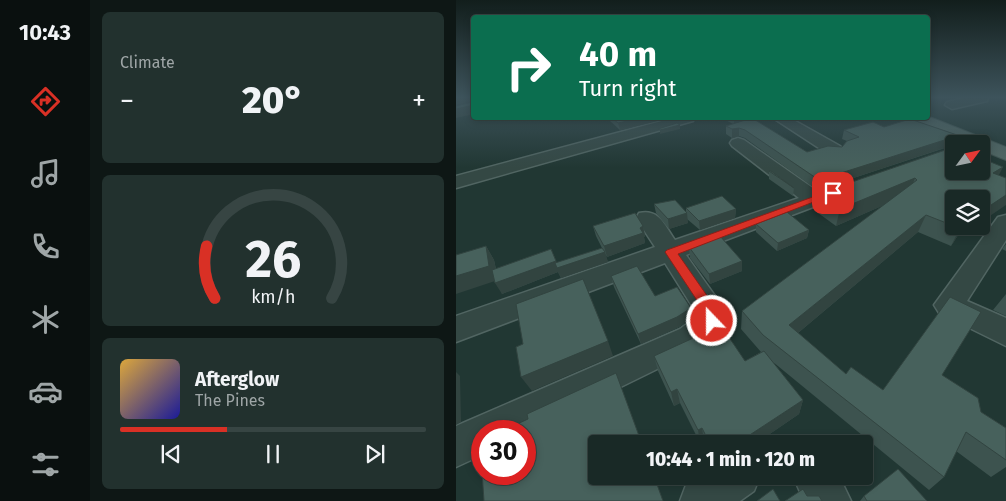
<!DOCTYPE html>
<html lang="en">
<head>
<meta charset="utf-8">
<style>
  body { margin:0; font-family:"Fira Sans",sans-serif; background:#22312e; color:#f1f3f6; height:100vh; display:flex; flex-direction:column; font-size:19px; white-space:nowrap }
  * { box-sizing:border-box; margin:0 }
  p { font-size:16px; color:#9fa6a7 }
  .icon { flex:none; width:28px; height:28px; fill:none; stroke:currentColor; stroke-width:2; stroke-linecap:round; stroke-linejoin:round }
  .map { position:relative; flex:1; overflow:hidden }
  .drawer { display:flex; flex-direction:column; gap:12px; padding:12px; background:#0e1715; width:366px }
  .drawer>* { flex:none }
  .top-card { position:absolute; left:15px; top:15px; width:459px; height:105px; border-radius:5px; box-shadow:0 2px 8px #0003,0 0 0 1px #374543; background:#0b6e4f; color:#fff; overflow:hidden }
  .needle { width:32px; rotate:57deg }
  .buttons { position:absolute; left:489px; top:135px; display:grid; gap:10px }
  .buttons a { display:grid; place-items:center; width:45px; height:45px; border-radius:5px; background:#192926; box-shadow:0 2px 8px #0003,0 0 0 1px #374543; font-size:25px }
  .speed { position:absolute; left:15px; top:420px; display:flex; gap:10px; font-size:25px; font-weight:700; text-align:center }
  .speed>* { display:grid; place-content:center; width:65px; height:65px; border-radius:50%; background:#192926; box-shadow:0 2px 8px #0003,0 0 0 1px #374543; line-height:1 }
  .speed .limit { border:8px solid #d22; background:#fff; color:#111 }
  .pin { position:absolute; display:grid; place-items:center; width:42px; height:42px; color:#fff; margin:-21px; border-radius:10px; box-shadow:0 2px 8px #0006 }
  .me { position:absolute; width:55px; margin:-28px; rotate:338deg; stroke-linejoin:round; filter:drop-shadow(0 0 4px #0008) }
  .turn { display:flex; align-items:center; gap:18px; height:105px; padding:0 25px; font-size:22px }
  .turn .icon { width:65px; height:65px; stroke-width:2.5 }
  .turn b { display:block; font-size:35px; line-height:42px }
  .big { font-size:38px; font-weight:800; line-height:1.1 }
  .drawer .widget { flex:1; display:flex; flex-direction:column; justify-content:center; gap:8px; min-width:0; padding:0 18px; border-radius:8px; background:#22312e }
  .drawer .dial { align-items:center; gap:0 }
  .dial svg { height:130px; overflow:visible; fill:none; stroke:#374543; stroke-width:7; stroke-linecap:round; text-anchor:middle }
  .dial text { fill:#f1f3f6; stroke:none }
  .song { display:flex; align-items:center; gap:15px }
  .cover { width:60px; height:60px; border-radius:8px; background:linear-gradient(135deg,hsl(40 70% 55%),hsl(240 70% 35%)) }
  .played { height:5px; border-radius:2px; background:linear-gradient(90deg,#d93025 35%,#374543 35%) }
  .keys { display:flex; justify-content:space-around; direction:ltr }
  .heat { display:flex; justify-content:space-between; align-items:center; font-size:28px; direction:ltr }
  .trip { position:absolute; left:132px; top:435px; width:285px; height:50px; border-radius:5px; background:#192926; box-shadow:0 2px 8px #0003,0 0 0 1px #374543; font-weight:800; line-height:50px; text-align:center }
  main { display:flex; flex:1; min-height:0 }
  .menu { display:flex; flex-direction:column; width:90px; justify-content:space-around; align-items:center; background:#0a100f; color:#9fa6a7 }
  .menu .icon { width:35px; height:35px }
  .menu .active { color:#d93025 }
  .menu b { font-size:22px; color:#f1f3f6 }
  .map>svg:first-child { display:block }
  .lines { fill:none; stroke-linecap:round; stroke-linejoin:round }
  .minor-casing { stroke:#516562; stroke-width:3 }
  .major-casing { stroke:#405451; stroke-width:2 }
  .minor { fill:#344844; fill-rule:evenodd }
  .major { fill:#526864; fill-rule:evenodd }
  .wall { fill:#3d534f }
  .shaded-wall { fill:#324440 }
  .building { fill:#47615c; stroke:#324440 }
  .route { fill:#d93025; stroke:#8d1f18 }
</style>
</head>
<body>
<main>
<nav class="menu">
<b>10:43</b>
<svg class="icon active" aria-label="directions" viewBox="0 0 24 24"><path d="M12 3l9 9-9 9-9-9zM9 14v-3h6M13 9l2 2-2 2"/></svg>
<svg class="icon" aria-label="music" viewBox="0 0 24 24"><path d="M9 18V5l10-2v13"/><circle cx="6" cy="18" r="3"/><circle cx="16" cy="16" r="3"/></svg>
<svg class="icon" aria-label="phone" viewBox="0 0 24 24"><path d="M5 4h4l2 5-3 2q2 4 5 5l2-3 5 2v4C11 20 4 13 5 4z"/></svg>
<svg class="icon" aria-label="climate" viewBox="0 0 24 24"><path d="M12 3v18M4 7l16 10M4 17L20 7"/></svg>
<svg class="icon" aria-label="car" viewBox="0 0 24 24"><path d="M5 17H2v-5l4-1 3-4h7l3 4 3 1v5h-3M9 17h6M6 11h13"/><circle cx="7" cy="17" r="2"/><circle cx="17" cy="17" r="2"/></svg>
<svg class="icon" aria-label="filters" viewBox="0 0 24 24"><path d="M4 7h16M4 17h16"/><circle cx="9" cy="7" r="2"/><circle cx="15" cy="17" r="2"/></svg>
</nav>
<section class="drawer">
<div class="widget"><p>Climate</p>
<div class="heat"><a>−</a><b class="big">20°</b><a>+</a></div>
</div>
<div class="widget dial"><svg viewBox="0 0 100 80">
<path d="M14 69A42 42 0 1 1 86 69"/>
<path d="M14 69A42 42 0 0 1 9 37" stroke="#d93025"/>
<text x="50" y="56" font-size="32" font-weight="700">26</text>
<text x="50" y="72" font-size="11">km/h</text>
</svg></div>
<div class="widget">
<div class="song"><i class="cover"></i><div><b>Afterglow</b><p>The Pines</p></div></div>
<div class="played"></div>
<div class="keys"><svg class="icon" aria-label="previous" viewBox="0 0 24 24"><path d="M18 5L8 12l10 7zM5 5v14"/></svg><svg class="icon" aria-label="pause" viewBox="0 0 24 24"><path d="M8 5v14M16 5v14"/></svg><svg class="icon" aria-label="next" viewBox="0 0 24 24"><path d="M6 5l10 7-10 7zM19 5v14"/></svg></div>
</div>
</section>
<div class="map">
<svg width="550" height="501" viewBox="0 0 550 501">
  <rect width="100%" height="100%" fill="#213733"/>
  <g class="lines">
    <g class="minor-casing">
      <g id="minor">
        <polygon points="508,98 532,98 531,101 496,109 489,105 491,102"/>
        <polygon points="217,118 239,118 237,121 0,188 0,176"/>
        <polygon points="317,118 334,118 384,146 387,150 384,154 372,154"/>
        <path d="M282,138L288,140L361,191L390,182L397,184L400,188L397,192L230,255L269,310C271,328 260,337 246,347L69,434V431H26V455L0,467V426L224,329L240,317L239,311L209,263L0,342V316L199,247L180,218L183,213C203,208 209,226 219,240L343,198L276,146L274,143L276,140Z"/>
        <polygon points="550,215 550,240 511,301 550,318 550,346 483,313 478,305 542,217"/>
        <polygon points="244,476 304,476 298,491 284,501 224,501 230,485"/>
        <polygon points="337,476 383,476 395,501 348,501"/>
      </g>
    </g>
    <g class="major-casing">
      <polygon id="major" points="471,116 550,147 550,160 525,150 525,144 510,144 457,121 455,118 471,118"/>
    </g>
    <use href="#minor" class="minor"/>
    <use href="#major" class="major"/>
  </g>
  <g class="wall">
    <polygon points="152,118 214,118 164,130 153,120"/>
    <polygon points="266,118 310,118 299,120 351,152 386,147 391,141 386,139 388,130 428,127 507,137 504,144 498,144 498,145 361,190 289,138 283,136 276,138 270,134 270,126 277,124"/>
    <polygon points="498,147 543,175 525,222 525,199 498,199 508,226 495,246 462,232 342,333 390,374 427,390 486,375 525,412 550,428 550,467 535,477 500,451 488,477 473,490 317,362 347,400 343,414 299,444 249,444 248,441 244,443 224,403 218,406 202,371 198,356 289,361 305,352 285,329 286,311 428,205 380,226 358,210 361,194"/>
    <polygon points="313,171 338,188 337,196 313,179"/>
    <polygon points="198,204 230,212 230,208 280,209 279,218 244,230 231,219 232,223 213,229 200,213"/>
    <polygon points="300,224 353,230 351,238 321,251 300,232"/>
    <polygon points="137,226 187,226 189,236 188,237 189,243 151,257 149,254 152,262 105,278 102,272 46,294 30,246 38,260 40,269 101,263 146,248 140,236"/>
    <polygon points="550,244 550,251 546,249"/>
    <polygon points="233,247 286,261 286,271 254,284 234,258"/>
    <polygon points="155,276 199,296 236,318 223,327 185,344 158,287"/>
    <polygon points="550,294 550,316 537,310"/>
    <polygon points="408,496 471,501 404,501"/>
  </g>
  <g class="shaded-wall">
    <polygon points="0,98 18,98 18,101 0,105"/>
    <polygon points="18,105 18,114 0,118 0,109"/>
    <polygon points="185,118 214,118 164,130 162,123"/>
    <polygon points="278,118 310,118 278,125"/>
    <polygon points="224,125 224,129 204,134 204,130"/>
    <polygon points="283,128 283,136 276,138 276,129"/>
    <polygon points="501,136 497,145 361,190 363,180"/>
    <polygon points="507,137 504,144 501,144 504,139"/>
    <polygon points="547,167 539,183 537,173"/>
    <polygon points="459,178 453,194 380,226 384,209"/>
    <polygon points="550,195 550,205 525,222 525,216 529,209"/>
    <polygon points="280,209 279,218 244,230 243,221"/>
    <polygon points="231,213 232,223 213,229 212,219"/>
    <polygon points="470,215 462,232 330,343 333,325"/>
    <polygon points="187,226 189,236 188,237 189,243 151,257 148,246 184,228"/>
    <polygon points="505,226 508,226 495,246"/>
    <polygon points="353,230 351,238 321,251 322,243"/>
    <polygon points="30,246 38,260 42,280 0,294 0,276"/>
    <polygon points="95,249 103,267 149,252 152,262 105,278 102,272 46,294 39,283"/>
    <polygon points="286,261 286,271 254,284 253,274"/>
    <polygon points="235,308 236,318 223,327 185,344 182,334"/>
    <polygon points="152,341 157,356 76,391 65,377"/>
    <polygon points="0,372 4,376 5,422 0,425"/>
    <polygon points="221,389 224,403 218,406 215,392"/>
    <polygon points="347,400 343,414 299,444 280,444"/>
    <polygon points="246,428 248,441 244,443 242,430"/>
  </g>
  <g class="building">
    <polygon points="16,98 18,98 18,105 0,109 0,106 16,102"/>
    <polygon points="156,118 185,118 162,123"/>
    <polygon points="296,118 351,152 372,146 386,147 391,141 403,137 388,130 417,122 428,127 454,119 507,137 504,139 501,136 363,180 289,130 283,128 276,129 270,126"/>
    <polygon points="221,123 224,125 204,130 202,129"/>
    <polygon points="498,147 498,171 525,171 525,158 547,167 537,173 550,178 550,195 529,209 525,207 525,199 498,199 498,226 470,215 333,325 390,374 395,367 427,390 494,297 525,312 486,375 522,398 525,412 550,428 550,460 510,432 488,477 307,335 286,311 461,180 459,178 384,209 361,194"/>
    <polygon points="313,171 315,171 338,188"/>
    <polygon points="266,196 280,209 243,221 230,208"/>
    <polygon points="219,200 231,213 212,219 198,204"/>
    <polygon points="331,212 353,230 322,243 300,224"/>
    <polygon points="179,213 187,226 184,228 187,233 148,246 137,226"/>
    <polygon points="498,226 505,226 504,228"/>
    <polygon points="264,236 286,261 253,274 233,247"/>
    <polygon points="30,246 33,266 0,276 0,255"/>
    <polygon points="146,248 149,252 101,268 99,263"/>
    <polygon points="95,249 100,261 39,283 36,270"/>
    <polygon points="181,266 199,296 221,287 235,308 221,317 182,334 155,276"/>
    <polygon points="127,279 152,341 65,377 60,347 67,344 60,304"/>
    <polygon points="262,321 289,361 308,351 347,400 280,444 254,444 246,428 242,430 221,389 215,392 198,356 246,334"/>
    <polygon points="160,373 186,444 141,444 141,476 198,476 207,501 28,501 24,442 26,441 26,474 69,474 69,431 46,431 72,419 71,414"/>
    <polygon points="442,469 471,501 411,501 408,496"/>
    <polygon points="317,489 324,501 301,501"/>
    <polygon points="347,489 351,496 363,496 366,501 329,501"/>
  </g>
  <linearGradient id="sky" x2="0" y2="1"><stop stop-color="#121e1c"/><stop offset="0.58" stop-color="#3d535b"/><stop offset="1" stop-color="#3d535b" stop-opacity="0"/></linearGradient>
  <rect width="550" height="168" fill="url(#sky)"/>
  <polygon class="route" points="373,191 377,191 381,193 222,254 261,310 262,321 260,325 256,327 251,325 248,311 209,252 211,250"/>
</svg>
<div class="buttons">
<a><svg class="needle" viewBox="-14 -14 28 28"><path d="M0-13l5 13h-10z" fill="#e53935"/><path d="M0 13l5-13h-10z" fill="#9fa6a7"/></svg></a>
<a><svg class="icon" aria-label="layers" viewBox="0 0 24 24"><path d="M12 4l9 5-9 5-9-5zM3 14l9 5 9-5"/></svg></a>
</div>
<div class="speed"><div class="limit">30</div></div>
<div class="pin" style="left:377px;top:193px;background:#d93025"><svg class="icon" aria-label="arrive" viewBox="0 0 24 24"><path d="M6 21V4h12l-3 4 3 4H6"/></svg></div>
<svg class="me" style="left:256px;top:321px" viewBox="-20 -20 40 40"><circle r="17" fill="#d93025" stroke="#fff" stroke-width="3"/><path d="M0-11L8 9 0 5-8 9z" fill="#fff"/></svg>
<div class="trip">10:44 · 1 min · 120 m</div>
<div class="top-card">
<div class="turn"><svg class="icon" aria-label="right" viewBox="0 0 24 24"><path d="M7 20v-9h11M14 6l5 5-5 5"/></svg><div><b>40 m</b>Turn right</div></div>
</div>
</div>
</main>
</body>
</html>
